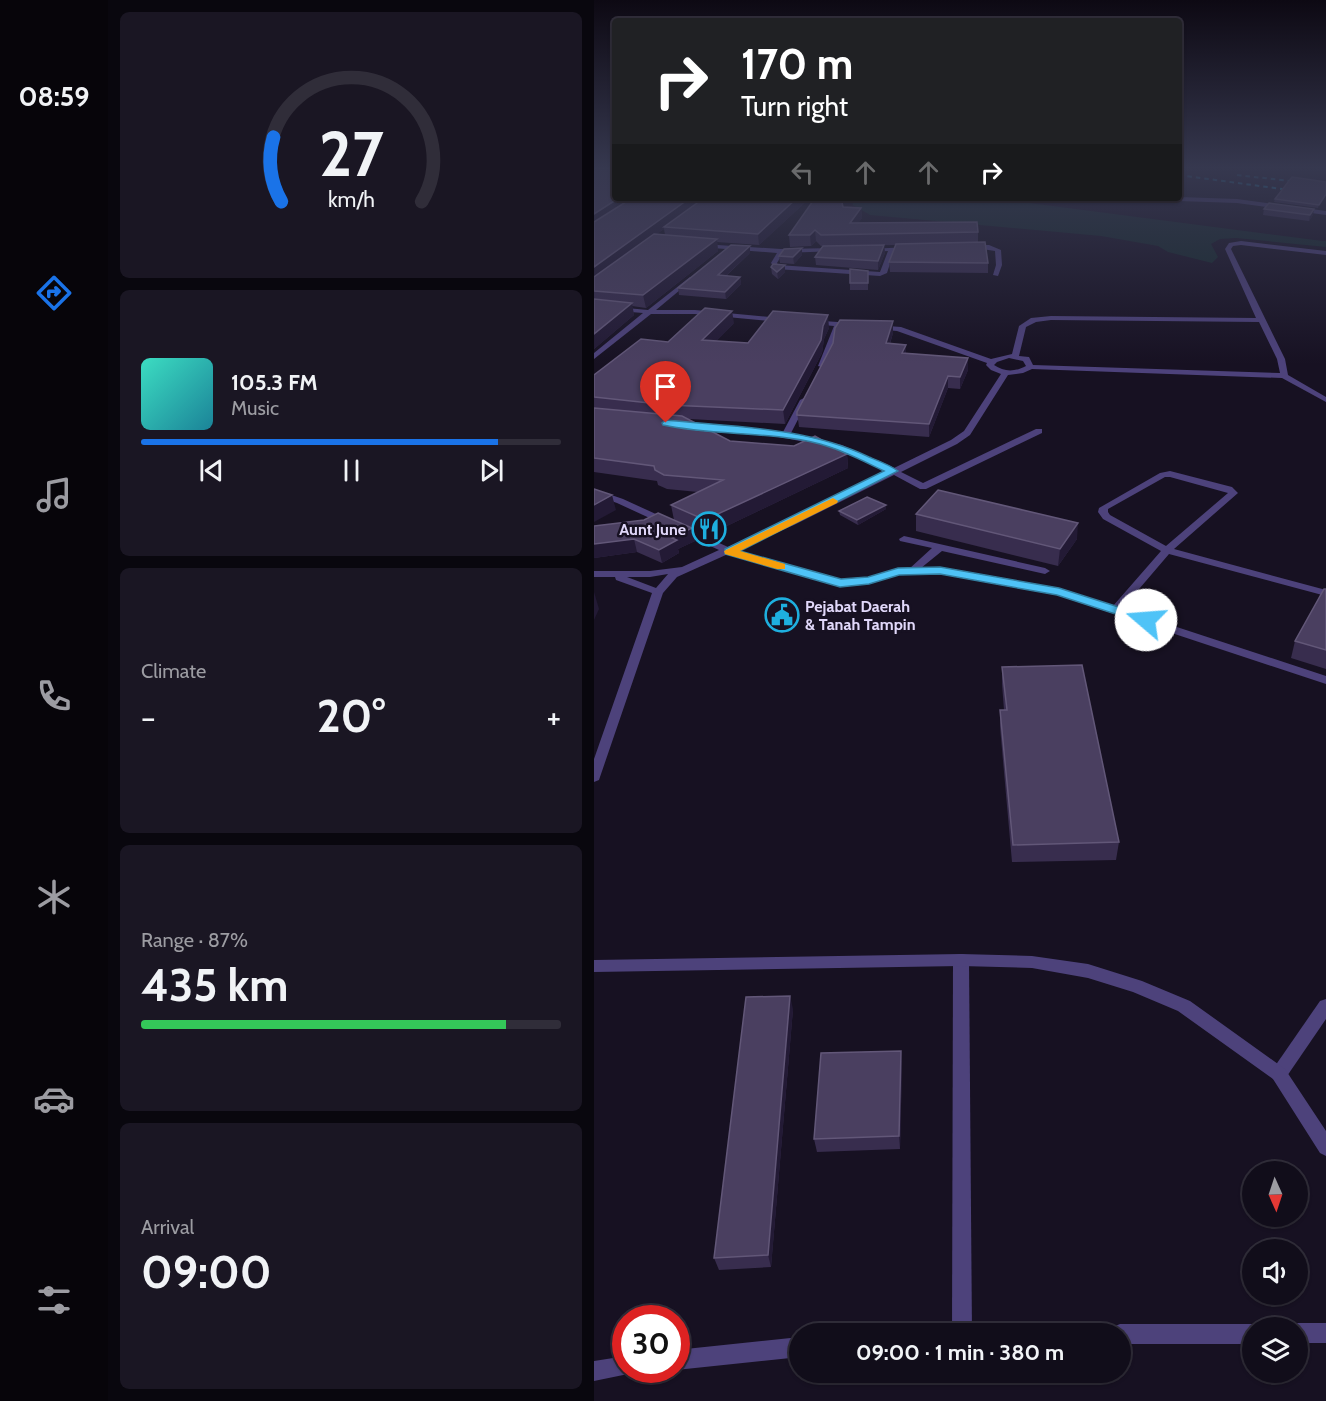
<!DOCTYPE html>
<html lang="en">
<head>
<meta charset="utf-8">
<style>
  body { margin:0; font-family:Cabin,sans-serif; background:#1a1623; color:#f1f3f6; height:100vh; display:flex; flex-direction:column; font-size:22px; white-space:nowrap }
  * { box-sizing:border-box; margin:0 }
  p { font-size:20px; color:#9c9ca2 }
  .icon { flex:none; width:33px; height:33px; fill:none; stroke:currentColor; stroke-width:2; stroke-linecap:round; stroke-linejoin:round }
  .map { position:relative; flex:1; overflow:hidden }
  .details { display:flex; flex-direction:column; gap:12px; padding:12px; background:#09070e; width:486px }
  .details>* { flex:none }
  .guide { position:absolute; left:18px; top:18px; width:570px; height:183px; border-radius:6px; box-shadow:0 2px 4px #0004,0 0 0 2px #302d39; background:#202124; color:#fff; overflow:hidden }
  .needle { width:39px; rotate:177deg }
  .fabs { position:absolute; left:648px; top:1161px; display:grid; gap:12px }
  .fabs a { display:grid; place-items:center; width:66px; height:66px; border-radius:50%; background:#110d1a; box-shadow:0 2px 4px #0004,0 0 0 2px #302d39; font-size:30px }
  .speed { position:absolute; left:18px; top:1305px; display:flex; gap:12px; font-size:30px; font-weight:700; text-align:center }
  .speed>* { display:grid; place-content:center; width:78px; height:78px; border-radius:50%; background:#110d1a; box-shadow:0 2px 4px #0004,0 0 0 2px #302d39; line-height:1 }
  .speed .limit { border:9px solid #d22; background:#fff; color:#111 }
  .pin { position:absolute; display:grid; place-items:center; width:51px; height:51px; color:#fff; margin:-62px -26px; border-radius:50% 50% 50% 0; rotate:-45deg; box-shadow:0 0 6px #0007 }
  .pin .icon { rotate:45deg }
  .me { position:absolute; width:66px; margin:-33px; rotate:288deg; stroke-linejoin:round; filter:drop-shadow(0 0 4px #0008) }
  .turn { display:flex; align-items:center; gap:21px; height:126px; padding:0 30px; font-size:27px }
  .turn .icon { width:78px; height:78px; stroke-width:2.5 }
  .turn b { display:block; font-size:42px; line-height:51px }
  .lanes { display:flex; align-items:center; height:57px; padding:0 30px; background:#0003; justify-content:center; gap:30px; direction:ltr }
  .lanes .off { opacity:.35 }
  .big { font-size:45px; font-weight:800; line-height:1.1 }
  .details .card { flex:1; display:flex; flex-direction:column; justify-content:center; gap:9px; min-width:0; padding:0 21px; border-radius:9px; background:#1a1623 }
  .details .dial { align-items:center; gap:0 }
  .dial svg { height:156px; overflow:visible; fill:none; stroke:#302d39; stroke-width:7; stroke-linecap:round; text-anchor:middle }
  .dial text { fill:#f1f3f6; stroke:none }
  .song { display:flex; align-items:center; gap:18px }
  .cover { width:72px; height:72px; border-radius:9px; background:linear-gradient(135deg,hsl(170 70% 55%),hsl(190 70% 35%)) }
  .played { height:6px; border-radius:3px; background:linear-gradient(90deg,#1a73e8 85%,#302d39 85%) }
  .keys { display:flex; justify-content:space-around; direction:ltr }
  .heat { display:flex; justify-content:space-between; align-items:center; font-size:33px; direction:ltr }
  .charge { height:9px; border-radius:4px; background:linear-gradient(90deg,#34c759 87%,#302d39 0) }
  .trip { position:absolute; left:195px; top:1323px; width:342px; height:60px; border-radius:30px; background:#110d1a; box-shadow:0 2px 4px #0004,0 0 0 2px #302d39; font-weight:800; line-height:60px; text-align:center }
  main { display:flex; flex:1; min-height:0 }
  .tab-bar { display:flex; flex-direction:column; width:108px; justify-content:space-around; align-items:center; background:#07050a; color:#9c9ca2 }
  .tab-bar .icon { width:42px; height:42px }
  .tab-bar .active { color:#1a73e8 }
  .tab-bar b { font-size:27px; color:#f1f3f6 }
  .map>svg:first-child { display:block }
  .green { fill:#15292b }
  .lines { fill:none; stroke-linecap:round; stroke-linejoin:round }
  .stream { stroke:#131d40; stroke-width:3 }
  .minor { fill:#4d427b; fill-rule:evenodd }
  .tertiary { fill:#4d427b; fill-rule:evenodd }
  .rail { stroke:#1eafdf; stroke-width:2; stroke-dasharray:4.5 4; stroke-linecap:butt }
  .wall { fill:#382d4e; fill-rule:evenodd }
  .shaded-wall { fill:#231a35 }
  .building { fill:#4a3f60; stroke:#625778; stroke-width:1.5 }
  .route { fill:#4fc3f7; stroke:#337fa1; stroke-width:1.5 }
  .slow { fill:#f59e0b }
  .labels { text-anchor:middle; stroke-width:5; stroke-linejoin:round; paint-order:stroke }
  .poi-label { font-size:16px; font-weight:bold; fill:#e1d8fa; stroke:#171122; text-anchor:end }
</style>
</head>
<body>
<main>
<nav class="tab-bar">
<b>08:59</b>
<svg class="icon active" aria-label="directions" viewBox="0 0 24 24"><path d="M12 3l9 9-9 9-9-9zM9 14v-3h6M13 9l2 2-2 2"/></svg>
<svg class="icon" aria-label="music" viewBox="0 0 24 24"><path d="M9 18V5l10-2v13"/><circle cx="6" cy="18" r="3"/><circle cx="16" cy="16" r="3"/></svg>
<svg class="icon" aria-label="phone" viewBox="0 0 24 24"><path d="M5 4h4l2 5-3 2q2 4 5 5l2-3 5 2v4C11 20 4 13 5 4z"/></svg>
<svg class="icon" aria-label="climate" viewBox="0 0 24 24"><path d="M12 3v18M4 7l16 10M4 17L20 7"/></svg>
<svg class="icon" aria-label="car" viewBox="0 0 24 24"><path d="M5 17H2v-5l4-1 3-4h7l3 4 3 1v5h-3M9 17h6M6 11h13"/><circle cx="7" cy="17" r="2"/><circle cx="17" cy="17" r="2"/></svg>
<svg class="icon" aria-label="filters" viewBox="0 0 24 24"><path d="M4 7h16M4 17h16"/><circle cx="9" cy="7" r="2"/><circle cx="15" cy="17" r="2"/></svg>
</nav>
<section class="details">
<div class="card dial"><svg viewBox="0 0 100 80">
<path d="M14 69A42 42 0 1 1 86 69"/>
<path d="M14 69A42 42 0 0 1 10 36" stroke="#1a73e8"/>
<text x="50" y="56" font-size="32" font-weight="700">27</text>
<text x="50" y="72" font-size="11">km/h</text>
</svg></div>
<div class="card">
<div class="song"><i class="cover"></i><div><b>105.3 FM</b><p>Music</p></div></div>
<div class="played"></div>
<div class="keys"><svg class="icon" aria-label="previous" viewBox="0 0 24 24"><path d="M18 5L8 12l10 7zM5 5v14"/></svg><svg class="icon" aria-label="pause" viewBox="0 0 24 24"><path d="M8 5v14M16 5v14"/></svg><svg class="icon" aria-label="next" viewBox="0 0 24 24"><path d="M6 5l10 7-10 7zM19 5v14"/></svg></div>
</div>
<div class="card"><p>Climate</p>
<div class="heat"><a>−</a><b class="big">20°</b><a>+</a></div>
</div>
<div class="card"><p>Range · 87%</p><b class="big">435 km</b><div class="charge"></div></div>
<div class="card"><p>Arrival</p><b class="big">09:00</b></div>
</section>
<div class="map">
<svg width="732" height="1401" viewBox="0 0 732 1401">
  <rect width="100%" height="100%" fill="#171122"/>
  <polygon class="green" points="258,198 397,198 729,241 732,241 732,247 642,238 626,239 617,244 624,257 618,263 574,252 564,246 507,236 276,215 259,205"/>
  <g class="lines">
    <polyline class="stream" points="723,168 732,170"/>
    <g class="minor">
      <polygon points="585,197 643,199 732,211 732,215 643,203 556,200 553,198"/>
      <path d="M647,241L732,251V255L647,245L639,246L637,249L691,359L694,375L732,397V402L688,378L438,369L429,373L414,375L376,435L363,444L307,472L329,483L442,429H448V433L332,489H326L300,475L200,525L143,550L246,580L274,577L304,569H315L338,548L306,541L305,539L310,536L451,568L456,571L451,574L348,551L327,568H346L465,589L519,606L567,551L509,519L504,512L505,508L566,473L576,471L638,487L644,493L580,549L732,590V596L575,554L528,609L732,676V684L463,595L346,574L304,575L275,583L246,586L134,554L83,577L69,593L6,777L5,780L0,782V759L58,593L22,580L21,577H0V571H56L88,567L125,550L23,503L0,495V489L29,499L134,547L194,521L293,472C227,437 168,434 95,428L91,425L92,423L189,432L206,400L210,398L214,400L197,433L248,445L300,468L357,440L370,431L407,374L397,370L392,365L393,363L303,331L281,329V325L307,327L397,359L418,354L425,326L437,318L457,316L662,318L631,249L635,243ZM457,320L665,322L683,359L686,373L439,365L435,357L425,356L432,327L442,322ZM415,358L429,361L432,366C421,372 410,372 400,365L403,362ZM571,477H576L634,493L572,546L516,515L514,512V509ZM74,574L62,588L33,577H56Z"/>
      <polygon points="108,244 187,249 241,248 243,251 189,253 183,263 184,265 286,272 294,251 276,252 274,249 316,247 319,249 300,251 293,273 286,276 182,269 177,263 183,253 106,247"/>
      <polygon points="395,245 407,250 408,265 404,276 399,275 402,265 401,251 375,247 378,245"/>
      <polygon points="96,277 99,279 98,280 62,310 101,310 186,318 190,320 186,322 101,314 57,314 0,359 0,353 49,313 0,309 0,305 54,310"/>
      <polygon points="215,320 258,323 262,325 258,327 247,326 231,368 224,366 240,326 218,324 214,322"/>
      <polygon points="367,954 372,955 375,960 378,1334 358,1334 359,960 362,955"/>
      <polygon points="732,999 732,1019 691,1079 685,1082 679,1079 677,1074 679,1069 726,1001"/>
      <polygon points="704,1323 732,1323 732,1343 704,1343 704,1328 696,1328"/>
      <polygon points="526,1324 658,1324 665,1328 658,1328 658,1344 526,1344 526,1334 516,1334 519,1327"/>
      <polygon points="206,1337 206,1357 82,1370 80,1370 82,1370 82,1350"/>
      <polygon points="32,1356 32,1370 41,1370 39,1373 0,1381 0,1361"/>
    </g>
    <polygon class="tertiary" points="367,954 438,956 494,964 548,981 596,1001 691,1069 732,1131 732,1156 726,1153 679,1079 584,1011 539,992 494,978 438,968 367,966 0,972 0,960"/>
    <g class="rail">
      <polyline points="585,175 732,195"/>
      <polyline points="643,175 732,185"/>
    </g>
  </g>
  <g class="wall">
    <path d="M0,168L21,198H216L165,245L123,242L124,251L52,308L38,306L40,315L0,349ZM70,229L71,235L62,234Z"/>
    <polygon points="732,182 724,208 680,202 681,199"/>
    <polygon points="249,207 267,208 268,218 264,223 384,232 384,242 394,263 394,273 296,272 295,262 302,245 227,246 222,241 217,246 196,247 195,235"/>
    <polygon points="670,209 719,215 715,221 669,215"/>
    <polygon points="290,245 291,253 284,270 222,265 221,257"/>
    <polygon points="208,248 208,255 200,264 186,263 185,256"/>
    <polygon points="156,253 132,276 146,277 147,284 132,299 85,295 84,288"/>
    <polygon points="191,265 191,272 184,279 178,274 177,267"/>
    <polygon points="274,271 274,290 256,290 256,283"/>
    <polygon points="299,321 299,333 296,344 312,345 312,353 374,358 374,370 366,389 354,388 335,437 205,427 203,412"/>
    <polygon points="140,323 122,341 154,343 235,328 230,339 228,353 191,424 95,419 136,441 253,454 254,468 114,535 80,520 77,505 104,492 73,489 64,485 63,481 0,472 0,375 74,342"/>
    <polygon points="292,509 264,525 246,515 245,511"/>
    <polygon points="322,514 483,539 464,566 322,531"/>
    <polygon points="0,526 98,528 101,541 84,549 85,553 68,563 43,552 0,558"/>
    <polygon points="732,589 732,669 697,658 701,641"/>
    <polygon points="408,667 525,842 522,860 418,862 406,727 406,710 410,710 408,684"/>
    <polygon points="199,1009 177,1267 125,1270 120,1258"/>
    <polygon points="308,1064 306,1149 223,1152 220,1139"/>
  </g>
  <g class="shaded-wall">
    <polygon points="25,198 43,198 0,226 0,214"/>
    <polygon points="96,198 112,198 70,227 70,229 0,280 0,267"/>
    <polygon points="203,198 216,198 165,245 164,234"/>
    <polygon points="267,208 268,218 256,234 256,223"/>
    <polygon points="720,209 719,215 715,221 716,215"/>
    <polygon points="221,230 222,241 217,246 216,235"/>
    <polygon points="123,239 124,251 52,308 49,295"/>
    <polygon points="290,245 291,253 284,270 284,261"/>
    <polygon points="156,246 156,253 125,282 124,275"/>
    <polygon points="208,248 208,255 200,264 199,257"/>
    <polygon points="191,265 191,272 184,279 183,272"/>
    <polygon points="146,277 147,284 132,299 131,292"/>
    <polygon points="38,303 40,315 0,349 0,334"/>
    <polygon points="138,311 140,323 111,353 108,340"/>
    <polygon points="234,315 235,328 230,339 228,353 191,424 189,410"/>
    <polygon points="299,321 299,333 292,355 292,343"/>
    <polygon points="312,345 312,356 308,353"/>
    <polygon points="374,358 374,370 366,389 366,377"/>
    <polygon points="354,376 354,388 335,437 335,424"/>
    <polygon points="253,454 254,468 114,535 111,520"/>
    <polygon points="18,495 22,510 0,522 0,505"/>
    <polygon points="292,505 292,509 264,525 263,520"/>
    <polygon points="484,523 483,539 464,566 466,549"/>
    <polygon points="98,528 101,541 84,549 85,553 68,563 65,550 78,538"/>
    <polygon points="40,539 43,552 0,558 0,544"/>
    <polygon points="0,592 5,609 0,620"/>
    <polygon points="196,996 199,1009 177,1267 174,1255"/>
    <polygon points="307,1051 308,1064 306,1149 305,1136"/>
  </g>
  <g class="building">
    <polygon points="0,168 21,168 21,198 25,198 0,214"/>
    <polygon points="698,177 732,182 732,194 725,205 681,199"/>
    <polygon points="38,198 96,198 0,267 0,222"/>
    <polygon points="110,198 203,198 164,234 70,227"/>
    <polygon points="221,198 247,198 249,207 267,208 256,223 383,222 384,232 227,235 221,230 216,235 195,235"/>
    <polygon points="675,203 720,209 716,215 670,209"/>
    <polygon points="60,234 123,239 49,295 0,291 0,277"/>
    <polygon points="391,242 394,263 295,262 302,244"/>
    <polygon points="137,245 156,246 124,275 146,277 131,292 84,288"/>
    <polygon points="290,245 284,261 221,257 229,246"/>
    <polygon points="208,248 199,257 185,256 190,249"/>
    <polygon points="179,264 191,265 183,272 177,267"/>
    <polygon points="256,269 274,271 274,283 256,283"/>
    <polygon points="0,299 38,303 0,334"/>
    <polygon points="111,308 138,311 108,340 154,343 179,311 234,315 229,326 227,340 189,410 74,405 0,397 0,375 47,339 74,342"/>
    <polygon points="246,320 299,321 292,343 312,345 308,353 374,358 366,377 354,376 335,424 203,415 203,412 239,343 241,328"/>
    <polygon points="0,408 88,416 136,441 200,446 221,436 253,454 111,520 77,505 129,480 70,475 61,470 60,466 0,458"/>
    <polygon points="0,489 18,495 0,505"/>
    <polygon points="344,490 484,523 466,549 322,514"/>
    <polygon points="273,497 292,505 263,520 245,511"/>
    <polygon points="64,513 98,528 78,538 83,540 65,550 40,539 0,544 0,526 50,520"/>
    <polygon points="730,589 732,589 732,650 701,641"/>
    <polygon points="488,665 525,842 419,845 406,710 413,710 408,667"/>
    <polygon points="196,996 174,1255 120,1258 152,997"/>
    <polygon points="307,1051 305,1136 220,1139 227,1053"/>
  </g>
  <linearGradient id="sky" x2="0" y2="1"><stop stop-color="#0d0913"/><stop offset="0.46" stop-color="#36384f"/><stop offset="1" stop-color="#36384f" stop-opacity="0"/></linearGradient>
  <rect width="732" height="364" fill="url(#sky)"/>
  <path class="route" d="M72,420C141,427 212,427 275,457C285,461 296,465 304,471L146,551L247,579L274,577L304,568L346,567L465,588L556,617L558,620L552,624L463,595L346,574L305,575L275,584L246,587L131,554V549L290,471C269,461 249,450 226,444C175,431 120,436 69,425L68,423Z"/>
  <polygon class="slow" points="239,498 244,501 243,503 146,551 191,564 191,569 183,569 131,554 130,551"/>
  <defs>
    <g id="restaurant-ring" transform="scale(1.725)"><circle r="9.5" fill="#171122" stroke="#1eafdf" stroke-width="1.5"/><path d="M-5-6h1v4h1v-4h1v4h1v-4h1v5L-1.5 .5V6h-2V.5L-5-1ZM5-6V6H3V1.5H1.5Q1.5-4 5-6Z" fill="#1eafdf"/></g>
    <g id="civic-ring" transform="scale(1.725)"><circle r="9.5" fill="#171122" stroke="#1eafdf" stroke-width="1.5"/><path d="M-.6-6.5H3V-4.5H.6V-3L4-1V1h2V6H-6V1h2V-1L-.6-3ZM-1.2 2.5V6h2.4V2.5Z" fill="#1eafdf"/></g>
  </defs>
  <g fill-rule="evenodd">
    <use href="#restaurant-ring" x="115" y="529"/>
    <use href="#civic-ring" x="188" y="615"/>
  </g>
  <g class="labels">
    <g class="poi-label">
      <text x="92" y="535">Aunt June</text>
      <text x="211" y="612" text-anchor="start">Pejabat Daerah<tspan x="211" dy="18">&amp; Tanah Tampin</tspan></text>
    </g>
  </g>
</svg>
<div class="fabs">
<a><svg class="needle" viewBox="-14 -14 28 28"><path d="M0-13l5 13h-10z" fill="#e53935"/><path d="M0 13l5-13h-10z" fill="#9c9ca2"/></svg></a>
<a><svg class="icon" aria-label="sound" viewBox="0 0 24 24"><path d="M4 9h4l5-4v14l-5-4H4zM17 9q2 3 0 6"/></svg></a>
<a><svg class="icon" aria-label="layers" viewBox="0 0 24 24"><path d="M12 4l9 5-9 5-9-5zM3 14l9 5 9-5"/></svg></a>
</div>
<div class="speed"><div class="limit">30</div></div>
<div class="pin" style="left:72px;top:423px;background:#d93025"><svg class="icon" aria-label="arrive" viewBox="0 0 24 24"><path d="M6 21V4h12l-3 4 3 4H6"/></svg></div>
<svg class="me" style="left:552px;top:620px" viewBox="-20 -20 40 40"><circle r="19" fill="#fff"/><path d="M0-13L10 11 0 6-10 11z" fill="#4fc3f7"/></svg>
<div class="trip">09:00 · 1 min · 380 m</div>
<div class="guide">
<div class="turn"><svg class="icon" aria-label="right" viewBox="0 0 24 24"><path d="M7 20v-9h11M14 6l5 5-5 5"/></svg><div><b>170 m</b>Turn right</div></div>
<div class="lanes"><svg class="icon off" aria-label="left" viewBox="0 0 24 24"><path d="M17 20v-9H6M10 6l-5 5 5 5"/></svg><svg class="icon off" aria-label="ahead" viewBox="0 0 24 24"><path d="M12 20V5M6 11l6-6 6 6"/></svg><svg class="icon off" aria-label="ahead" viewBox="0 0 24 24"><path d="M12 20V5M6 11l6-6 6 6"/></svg><svg class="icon" aria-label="right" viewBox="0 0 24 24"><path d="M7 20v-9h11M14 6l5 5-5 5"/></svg></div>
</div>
</div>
</main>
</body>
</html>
